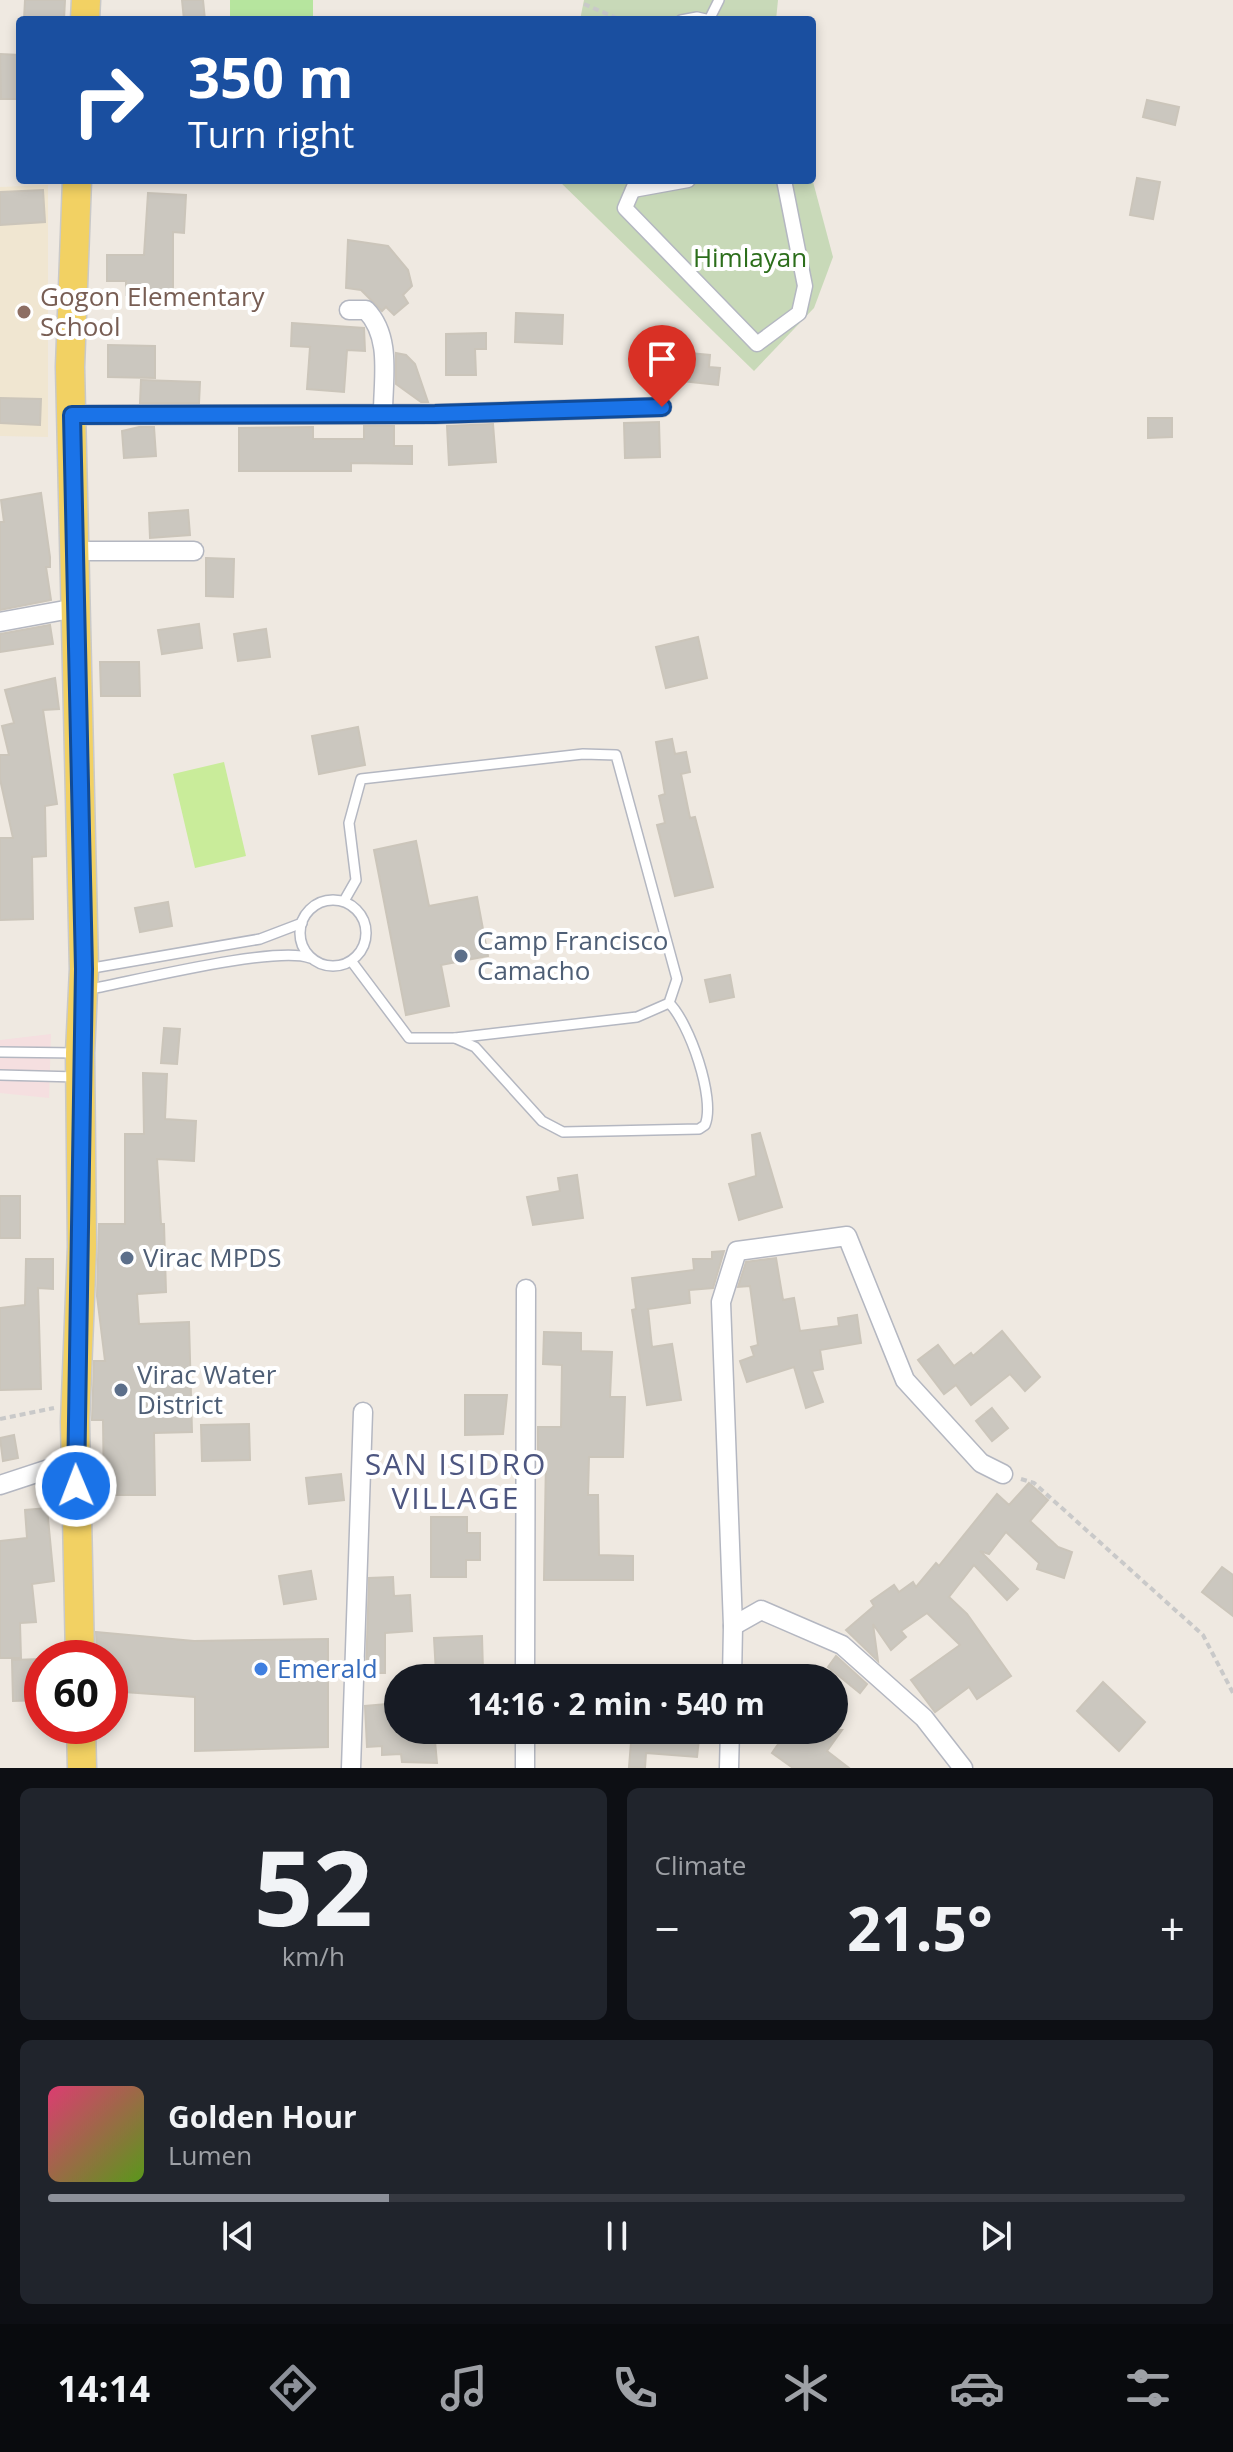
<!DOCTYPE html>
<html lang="en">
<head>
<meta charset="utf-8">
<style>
  body { margin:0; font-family:"Open Sans",sans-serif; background:#20242c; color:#f1f3f6; height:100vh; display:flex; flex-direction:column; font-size:30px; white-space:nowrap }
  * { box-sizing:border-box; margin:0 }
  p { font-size:26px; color:#9ea1a6 }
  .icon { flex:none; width:44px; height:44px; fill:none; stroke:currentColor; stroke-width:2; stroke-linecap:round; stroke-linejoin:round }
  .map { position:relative; height:1768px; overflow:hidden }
  .drawer { display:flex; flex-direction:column; gap:20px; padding:20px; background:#0d0f14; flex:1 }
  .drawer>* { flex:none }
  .hud { position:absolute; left:16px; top:16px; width:800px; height:168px; border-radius:8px; box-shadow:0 4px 12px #0003; background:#1a4fa0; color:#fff; overflow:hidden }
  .speed { position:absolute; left:24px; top:1640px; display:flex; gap:16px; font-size:40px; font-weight:700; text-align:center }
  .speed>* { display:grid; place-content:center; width:104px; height:104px; border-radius:50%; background:#171b24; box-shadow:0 4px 12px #0003; line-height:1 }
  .speed .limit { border:12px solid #d22; background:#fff; color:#111 }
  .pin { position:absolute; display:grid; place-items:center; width:68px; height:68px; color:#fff; margin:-82px -34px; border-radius:50% 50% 50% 0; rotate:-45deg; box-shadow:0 0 8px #0007 }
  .pin .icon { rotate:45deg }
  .me { position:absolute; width:88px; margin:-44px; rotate:359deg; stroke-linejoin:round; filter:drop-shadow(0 0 6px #0008) }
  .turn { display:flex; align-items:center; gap:28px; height:168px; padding:0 40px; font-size:36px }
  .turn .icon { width:104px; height:104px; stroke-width:2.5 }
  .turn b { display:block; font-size:56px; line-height:68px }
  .big { font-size:60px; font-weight:700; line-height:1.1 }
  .drawer .card { flex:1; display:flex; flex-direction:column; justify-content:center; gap:12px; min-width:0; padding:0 28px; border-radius:12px; background:#20242c }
  .drawer .dial { align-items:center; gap:0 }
  .dial b { font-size:104px; line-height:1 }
  .song { display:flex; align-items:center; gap:24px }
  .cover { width:96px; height:96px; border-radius:12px; background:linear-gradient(135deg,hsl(340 70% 55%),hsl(90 70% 35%)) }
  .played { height:8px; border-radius:4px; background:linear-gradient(90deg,#8c9099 30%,#363941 30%) }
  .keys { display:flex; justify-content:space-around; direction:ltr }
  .heat { display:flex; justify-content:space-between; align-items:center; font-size:44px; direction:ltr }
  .drawer .tiles { flex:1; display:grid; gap:20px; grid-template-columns:1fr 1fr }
  .card:last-child { grid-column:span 2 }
  .trip { position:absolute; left:384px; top:1664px; width:464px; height:80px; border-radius:40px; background:#171b24; box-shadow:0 4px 12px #0003; font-weight:700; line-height:80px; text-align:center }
  .tabs { display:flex; height:128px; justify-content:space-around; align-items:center; background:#090b0e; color:#9ea1a6 }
  .tabs .icon { width:56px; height:56px }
  .tabs .on { color:#8c9099 }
  .tabs b { font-size:36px; color:#f1f3f6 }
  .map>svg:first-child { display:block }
  .education { fill:#f0e6d1 }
  .medical { fill:#f5dfe0 }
  .green { fill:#b6e59e }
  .cemetery { fill:#c8d9b8 }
  .pitch { fill:#c9ec9a }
  .building { fill:#cbc7bf; stroke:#cbc5ba; stroke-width:2 }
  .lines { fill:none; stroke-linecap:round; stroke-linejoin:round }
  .service-casing { stroke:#b4b7c1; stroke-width:12 }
  .pedestrian-casing { stroke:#b4b7c1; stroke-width:17 }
  .minor-casing { stroke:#b4b7c1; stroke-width:21 }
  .primary-casing { stroke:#c9c9c9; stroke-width:31 }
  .path { stroke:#c9c9c9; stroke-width:4; stroke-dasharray:6 4; stroke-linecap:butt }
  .service { stroke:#fff; stroke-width:9 }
  .pedestrian { stroke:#fff; stroke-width:14 }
  .minor { stroke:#fff; stroke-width:18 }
  .primary { stroke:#f2d163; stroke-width:28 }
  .route-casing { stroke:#114b97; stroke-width:20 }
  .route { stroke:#1a73e8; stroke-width:14 }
  .education-dot { fill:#8d6e63; stroke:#fff; stroke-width:3 }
  .service-dot { fill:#5c6f8a; stroke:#fff; stroke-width:3 }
  .shop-dot { fill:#3f7fe0; stroke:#fff; stroke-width:3 }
  .labels { text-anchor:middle; stroke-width:8; stroke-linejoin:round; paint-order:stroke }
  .park-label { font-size:26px; fill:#2c6e1b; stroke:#fff }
  .education-label { font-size:26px; fill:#785e54; stroke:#fff; text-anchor:start }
  .service-label { font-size:26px; fill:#4e5e75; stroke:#fff; text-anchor:start }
  .shop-label { font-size:26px; fill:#366cbe; stroke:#fff; text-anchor:start }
  .quarter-label { font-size:30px; letter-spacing:2px; fill:#4d5680; stroke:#fff }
</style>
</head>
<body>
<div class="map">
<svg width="1233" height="1768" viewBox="0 0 1233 1768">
  <rect width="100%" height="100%" fill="#efe9e1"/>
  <polygon class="education" points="48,185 48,437 0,436 0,187"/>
  <polygon class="medical" points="51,1034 49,1098 0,1093 0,1040"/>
  <rect class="green" x="230" y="0" width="83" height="20"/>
  <g class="cemetery">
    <polygon points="584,0 778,0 776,20 580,20"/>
    <polygon points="812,178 833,257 814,308 754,371 558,180"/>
  </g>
  <polygon class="pitch" points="224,762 246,856 195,868 173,774"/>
  <g class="building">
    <polygon points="25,0 65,0 64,20 24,20"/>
    <polygon points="182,0 203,0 205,20 184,20"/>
    <polygon points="0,54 20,55 20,99 1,99"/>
    <polygon points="1147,100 1179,107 1175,125 1143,117"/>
    <polygon points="1137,178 1160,182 1153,219 1130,215"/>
    <polygon points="43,190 45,222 0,225 0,192"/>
    <polygon points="148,193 186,195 184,233 173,232 173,295 126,295 126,281 107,281 107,255 144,255"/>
    <polygon points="348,240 388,246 408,270 412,286 403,295 408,303 394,315 386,307 382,311 361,290 346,288"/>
    <polygon points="516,313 563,315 562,344 515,342"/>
    <polygon points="292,323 364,328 365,351 347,350 344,392 307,389 310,347 291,346"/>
    <polygon points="486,333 486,349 475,349 476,375 446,375 446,334"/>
    <polygon points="108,345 155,346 155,378 108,377"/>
    <polygon points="657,350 710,355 709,367 720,368 718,385 654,378"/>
    <polygon points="396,353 406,355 415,364 428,402 421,402 396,384"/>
    <polygon points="141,380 200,382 199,403 140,403"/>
    <polygon points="0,398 41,399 40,425 0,423"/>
    <polygon points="1148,418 1172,418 1172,437 1148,438"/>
    <polygon points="659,422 660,457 625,458 624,423"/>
    <polygon points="493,424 496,462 449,465 447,426"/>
    <polygon points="364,426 394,426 394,446 412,446 412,464 351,463 351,471 239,471 239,428 313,427 313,439 364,439"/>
    <polygon points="139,427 154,427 156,456 124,458 122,431"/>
    <polygon points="41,493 50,557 50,567 46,567 51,600 0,610 0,522 4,522 1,500"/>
    <polygon points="188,510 190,535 150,538 149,513"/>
    <polygon points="206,558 234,559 233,597 206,596"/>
    <polygon points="199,624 202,648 162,654 158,630"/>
    <polygon points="50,625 53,644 0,652 0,634"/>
    <polygon points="266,629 270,657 238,661 234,634"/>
    <polygon points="698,637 707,678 666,688 656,647"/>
    <polygon points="100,662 139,662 140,696 101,696"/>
    <polygon points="55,678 59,709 43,710 57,804 45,806 46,856 32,857 33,919 0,920 0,838 13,838 0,779 0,755 9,755 2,726 14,723 5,690"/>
    <polygon points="358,727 365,765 319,774 312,736"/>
    <polygon points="672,739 675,754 686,752 690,772 681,774 690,818 695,817 713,887 675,896 657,825 665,823 659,796 665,794 656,742"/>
    <polygon points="416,841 429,906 477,897 488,956 441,965 449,1006 406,1015 374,850"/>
    <polygon points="168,902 172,926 140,932 135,908"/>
    <polygon points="730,975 734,997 710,1002 705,980"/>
    <polygon points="164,1028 180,1029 177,1064 161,1063"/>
    <polygon points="143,1073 167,1074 165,1119 196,1121 194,1161 157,1159 161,1224 164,1224 166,1292 137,1294 139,1324 189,1322 192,1432 154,1433 155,1495 104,1495 103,1420 92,1420 94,1361 105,1361 97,1296 99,1224 125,1224 125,1134 144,1134"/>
    <polygon points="760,1133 782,1207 739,1220 729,1184 756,1176 752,1135"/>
    <polygon points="577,1175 583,1218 533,1225 527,1197 560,1191 558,1178"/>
    <rect x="0" y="1196" width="20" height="42"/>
    <polygon points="724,1251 713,1288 689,1290 690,1303 648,1309 652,1347 672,1344 681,1400 647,1405 632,1310 636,1309 632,1278 694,1270 693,1259 712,1259 712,1252"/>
    <polygon points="776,1258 783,1300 794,1298 800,1331 839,1326 838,1318 857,1315 861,1343 820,1350 823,1369 812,1371 823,1402 806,1408 794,1367 747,1382 740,1361 754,1356 751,1347 758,1345 750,1286 738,1287 746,1262"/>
    <polygon points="26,1259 53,1259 53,1289 38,1288 41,1389 0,1390 0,1308 25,1305"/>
    <polygon points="1002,1331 1040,1377 1025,1391 1010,1374 971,1405 956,1385 944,1394 918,1360 938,1345 954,1366 971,1353 973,1356"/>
    <polygon points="544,1332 581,1333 581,1351 612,1352 610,1397 625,1397 623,1457 589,1457 588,1495 598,1495 599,1555 633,1556 633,1580 544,1580 546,1457 538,1457 538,1427 561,1427 562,1365 543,1364"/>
    <polygon points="465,1395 507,1395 503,1434 465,1435"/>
    <polygon points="992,1408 1008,1428 992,1441 976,1421"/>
    <polygon points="249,1424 250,1460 202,1461 201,1425"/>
    <polygon points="14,1435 18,1458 3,1461 0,1438"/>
    <polygon points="341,1474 344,1500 309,1504 306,1478"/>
    <polygon points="1029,1483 1048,1500 1030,1521 1058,1547 1072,1552 1064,1578 1037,1569 1039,1563 1006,1532 989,1554 980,1551 1018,1589 1007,1600 974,1565 949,1597 967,1614 1011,1676 977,1699 969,1687 935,1712 911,1680 960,1645 927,1613 901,1631 906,1637 891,1650 873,1624 878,1661 846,1630 874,1606 871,1601 894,1585 899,1592 913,1582 916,1587 936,1563 939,1566 997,1494 1009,1505"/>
    <polygon points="47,1508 54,1581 32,1584 36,1622 20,1623 21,1658 0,1658 0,1541 27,1538 25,1510"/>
    <polygon points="431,1517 467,1517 467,1533 480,1533 480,1560 466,1560 466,1577 431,1577"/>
    <polygon points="1222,1567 1233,1575 1233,1616 1202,1592"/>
    <polygon points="311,1571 316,1599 284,1604 279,1576"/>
    <polygon points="393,1577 394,1596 410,1595 412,1631 385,1633 385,1673 366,1673 369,1578"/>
    <polygon points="96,1632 194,1641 328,1639 328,1747 195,1751 195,1697 110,1691 110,1658 97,1658"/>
    <polygon points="482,1636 483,1671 436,1673 434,1638"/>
    <polygon points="836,1656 867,1684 860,1693 828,1667"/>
    <polygon points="42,1659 42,1700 13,1701 12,1660"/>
    <polygon points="1103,1682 1145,1722 1119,1751 1077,1711"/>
    <polygon points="398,1703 398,1730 434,1730 437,1763 402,1762 401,1754 382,1755 382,1746 367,1747 365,1706"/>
    <polygon points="632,1730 700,1730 697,1757 646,1753 645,1768 629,1767"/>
    <polygon points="788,1730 842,1730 827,1751 849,1768 793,1768 772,1753"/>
  </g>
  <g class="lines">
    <g class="service-casing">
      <g id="service">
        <polyline points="681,20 697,17 710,20"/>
        <polyline points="709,20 719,0"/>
        <circle cx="333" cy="933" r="33"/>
        <polyline points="344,901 356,880 349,823 361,779 583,754 616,755 677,979 669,1003 637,1017 455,1038 409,1038 352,962"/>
        <polyline points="87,969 260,939 302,923"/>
        <path d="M86,990C130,982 276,945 310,958"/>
        <path d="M455,1038L475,1047L542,1121L563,1132L699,1129L705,1125C716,1099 689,1022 669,1003"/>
        <polyline points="0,1052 77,1053"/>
        <polyline points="0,1075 77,1077"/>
      </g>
    </g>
    <g class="pedestrian-casing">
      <g id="pedestrian">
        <polyline points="637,180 625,208 757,344 799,313 805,286 784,180"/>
        <polyline points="633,190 688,180"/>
      </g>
    </g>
    <g class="minor-casing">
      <g id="minor">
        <path d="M349,310H366C392,337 383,378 383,413"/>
        <polyline points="72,415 435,414 662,407"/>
        <polyline points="74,551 194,551"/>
        <polyline points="0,622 76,608"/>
        <polyline points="0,1485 76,1460"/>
        <polyline points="733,1626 761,1610 842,1645 924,1718 963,1768"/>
        <polyline points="525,1678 526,1289"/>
        <polyline points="732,1678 733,1626 721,1302 737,1251 847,1236 905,1380 981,1463 1003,1474"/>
        <polyline points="351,1768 363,1412"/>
        <polyline points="525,1768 525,1730"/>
        <polyline points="729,1768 730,1730"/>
      </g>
    </g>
    <g class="primary-casing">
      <g id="primary">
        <polyline points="85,20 86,0"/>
        <polyline points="77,180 70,367 84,969 80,1053 82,1247 75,1422 80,1658"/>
        <polyline points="81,1726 82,1768"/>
      </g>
    </g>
    <g class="path">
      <polyline points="584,4 621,20"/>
      <polyline points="0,1419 54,1408"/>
      <polyline points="1021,1479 1034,1483 1203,1635 1233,1693"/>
    </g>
    <use href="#service" class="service"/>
    <use href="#pedestrian" class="pedestrian"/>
    <use href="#minor" class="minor"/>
    <use href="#primary" class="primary"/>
  </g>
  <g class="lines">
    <g class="route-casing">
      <polyline id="route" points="76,1486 84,969 72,415 435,414 662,407"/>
    </g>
    <use href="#route" class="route"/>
  </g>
  <circle class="education-dot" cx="24" cy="312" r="8"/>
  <g class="service-dot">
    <circle cx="461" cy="956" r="8"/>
    <circle cx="127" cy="1258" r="8"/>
    <circle cx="121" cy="1390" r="8"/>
  </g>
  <circle class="shop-dot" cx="261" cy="1669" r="8"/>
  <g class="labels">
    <g class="park-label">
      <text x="750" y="267">Himlayan</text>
    </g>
    <g class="education-label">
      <text x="40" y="306">Gogon Elementary<tspan x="40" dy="30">School</tspan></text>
    </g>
    <g class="service-label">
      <text x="477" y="950">Camp Francisco<tspan x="477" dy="30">Camacho</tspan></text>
      <text x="143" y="1267">Virac MPDS</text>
      <text x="137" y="1384">Virac Water<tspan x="137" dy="30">District</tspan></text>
    </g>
    <g class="shop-label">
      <text x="277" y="1678">Emerald</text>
    </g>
    <g class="quarter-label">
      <text x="456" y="1475">SAN ISIDRO<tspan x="456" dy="34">VILLAGE</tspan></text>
    </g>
  </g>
</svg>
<div class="speed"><div class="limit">60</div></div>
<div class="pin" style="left:662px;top:407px;background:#d93025"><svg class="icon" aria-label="arrive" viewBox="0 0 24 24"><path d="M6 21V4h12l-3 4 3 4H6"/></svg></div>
<svg class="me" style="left:76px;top:1486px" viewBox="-20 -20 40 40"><circle r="17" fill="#1a73e8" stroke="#fff" stroke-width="3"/><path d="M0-11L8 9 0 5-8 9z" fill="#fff"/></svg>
<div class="trip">14:16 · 2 min · 540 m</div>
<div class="hud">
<div class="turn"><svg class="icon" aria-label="right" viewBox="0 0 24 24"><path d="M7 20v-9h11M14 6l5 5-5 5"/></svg><div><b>350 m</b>Turn right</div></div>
</div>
</div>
<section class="drawer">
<div class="tiles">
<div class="card dial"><b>52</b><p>km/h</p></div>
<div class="card"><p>Climate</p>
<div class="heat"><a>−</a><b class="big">21.5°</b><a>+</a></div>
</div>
<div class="card">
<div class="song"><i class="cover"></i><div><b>Golden Hour</b><p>Lumen</p></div></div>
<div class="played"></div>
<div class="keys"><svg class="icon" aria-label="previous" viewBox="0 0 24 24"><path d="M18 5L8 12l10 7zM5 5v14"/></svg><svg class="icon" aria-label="pause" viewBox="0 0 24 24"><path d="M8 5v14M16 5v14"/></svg><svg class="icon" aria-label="next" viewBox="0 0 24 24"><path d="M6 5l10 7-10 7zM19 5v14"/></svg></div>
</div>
</div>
</section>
<nav class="tabs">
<b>14:14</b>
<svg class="icon on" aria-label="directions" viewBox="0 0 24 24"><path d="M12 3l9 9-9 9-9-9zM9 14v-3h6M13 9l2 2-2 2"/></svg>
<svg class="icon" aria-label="music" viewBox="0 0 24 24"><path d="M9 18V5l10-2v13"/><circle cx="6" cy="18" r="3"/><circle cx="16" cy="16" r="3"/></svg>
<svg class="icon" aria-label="phone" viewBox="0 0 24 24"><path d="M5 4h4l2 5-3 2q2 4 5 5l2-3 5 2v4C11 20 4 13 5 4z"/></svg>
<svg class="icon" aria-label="climate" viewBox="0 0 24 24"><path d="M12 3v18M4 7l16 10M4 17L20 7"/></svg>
<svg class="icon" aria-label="car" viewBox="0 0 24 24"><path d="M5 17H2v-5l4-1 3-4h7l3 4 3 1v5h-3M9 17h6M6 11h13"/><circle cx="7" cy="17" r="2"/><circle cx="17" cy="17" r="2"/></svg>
<svg class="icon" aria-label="filters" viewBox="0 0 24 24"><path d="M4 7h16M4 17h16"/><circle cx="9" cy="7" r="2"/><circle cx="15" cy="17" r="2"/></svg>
</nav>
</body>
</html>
